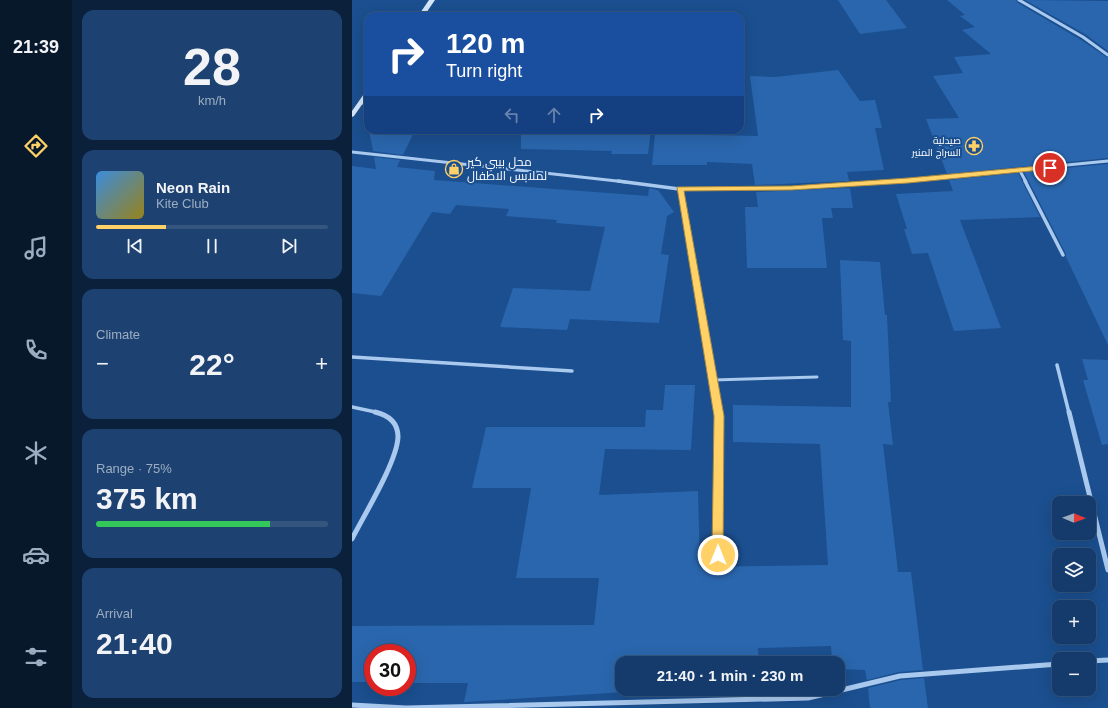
<!DOCTYPE html>
<html lang="en">
<head>
<meta charset="utf-8">
<style>
  body { margin:0; font-family:Helvetica,Cairo,sans-serif; background:#1d4271; color:#f1f3f6; height:100vh; display:flex; flex-direction:column; font-size:15px; white-space:nowrap }
  * { box-sizing:border-box; margin:0 }
  p { font-size:13px; color:#9dadc1 }
  .icon { flex:none; width:22px; height:22px; fill:none; stroke:currentColor; stroke-width:2; stroke-linecap:round; stroke-linejoin:round }
  .map { position:relative; flex:1; overflow:hidden }
  .panel { display:flex; flex-direction:column; gap:10px; padding:10px; background:#0b203b; width:280px }
  .panel>* { flex:none }
  .top-card { position:absolute; left:12px; top:12px; width:380px; height:122px; border-radius:12px; box-shadow:0 4px 16px #0002,0 0 0 1px #33557e; background:#1a4fa0; color:#fff; overflow:hidden }
  .needle { width:26px; rotate:91deg }
  .controls { position:absolute; left:700px; top:496px; display:grid; gap:8px }
  .controls a { display:grid; place-items:center; width:44px; height:44px; border-radius:8px; background:#143b6b; box-shadow:0 4px 16px #0002,0 0 0 1px #33557e; font-size:20px }
  .speed { position:absolute; left:12px; top:644px; display:flex; gap:8px; font-size:20px; font-weight:700; text-align:center }
  .speed>* { display:grid; place-content:center; width:52px; height:52px; border-radius:50%; background:#143b6b; box-shadow:0 4px 16px #0002,0 0 0 1px #33557e; line-height:1 }
  .speed .limit { border:6px solid #d22; background:#fff; color:#111 }
  .pin { position:absolute; display:grid; place-items:center; width:34px; height:34px; color:#fff; margin:-17px; border:2px solid #fff; border-radius:50%; box-shadow:0 1px 4px #0007 }
  .me { position:absolute; width:44px; margin:-22px; rotate:0deg; stroke-linejoin:round; filter:drop-shadow(0 0 3px #0008) }
  .turn { display:flex; align-items:center; gap:14px; height:84px; padding:0 16px; font-size:18px }
  .turn .icon { width:52px; height:52px; stroke-width:2.5 }
  .turn b { display:block; font-size:28px; line-height:34px }
  .lanes { display:flex; align-items:center; height:38px; padding:0 16px; background:#0003; justify-content:center; gap:20px; direction:ltr }
  .lanes .off { opacity:.35 }
  .big { font-size:30px; font-weight:800; line-height:1.1 }
  .panel .tile { flex:1; display:flex; flex-direction:column; justify-content:center; gap:6px; min-width:0; padding:0 14px; border-radius:12px; background:#1d4271 }
  .panel .dial { align-items:center; gap:0 }
  .dial b { font-size:52px; line-height:1 }
  .song { display:flex; align-items:center; gap:12px }
  .cover { width:48px; height:48px; border-radius:6px; background:linear-gradient(135deg,hsl(210 70% 55%),hsl(50 70% 35%)) }
  .played { height:4px; border-radius:2px; background:linear-gradient(90deg,#ffd166 30%,#33557e 30%) }
  .keys { display:flex; justify-content:space-around; direction:ltr }
  .heat { display:flex; justify-content:space-between; align-items:center; font-size:22px; direction:ltr }
  .charge { height:6px; border-radius:3px; background:linear-gradient(90deg,#34c759 75%,#33557e 0) }
  .trip { position:absolute; left:263px; top:656px; width:230px; height:40px; border-radius:12px; background:#143b6b; box-shadow:0 4px 16px #0002,0 0 0 1px #33557e; font-weight:800; line-height:40px; text-align:center }
  main { display:flex; flex:1; min-height:0 }
  .tabs { display:flex; flex-direction:column; width:72px; justify-content:space-around; align-items:center; background:#08182b; color:#9dadc1 }
  .tabs .icon { width:28px; height:28px }
  .tabs .selected { color:#ffd166 }
  .tabs b { font-size:18px; color:#f1f3f6 }
  .map>svg:first-child { display:block }
  .building { fill:#2a66ad }
  .lines { fill:none; stroke-linecap:round; stroke-linejoin:round }
  .lane { stroke:#a9c9ee; stroke-width:3 }
  .street-far2 { stroke:#a9c9ee; stroke-width:3 }
  .street-far1 { stroke:#a9c9ee; stroke-width:3.5 }
  .street { stroke:#a9c9ee; stroke-width:5 }
  .secondary { fill:#d6e6fa; fill-rule:evenodd }
  .route { fill:#ffd166; stroke:#a68842 }
  .labels { text-anchor:middle; stroke-width:4; stroke-linejoin:round; paint-order:stroke }
  .far-poi-label { font-size:10px; fill:#fff; stroke:#1b4f8f; text-anchor:end }
  .poi-label { font-size:12px; fill:#fff; stroke:#1b4f8f; text-anchor:start }
</style>
</head>
<body>
<main>
<nav class="tabs">
<b>21:39</b>
<svg class="icon selected" aria-label="directions" viewBox="0 0 24 24"><path d="M12 3l9 9-9 9-9-9zM9 14v-3h6M13 9l2 2-2 2"/></svg>
<svg class="icon" aria-label="music" viewBox="0 0 24 24"><path d="M9 18V5l10-2v13"/><circle cx="6" cy="18" r="3"/><circle cx="16" cy="16" r="3"/></svg>
<svg class="icon" aria-label="phone" viewBox="0 0 24 24"><path d="M5 4h4l2 5-3 2q2 4 5 5l2-3 5 2v4C11 20 4 13 5 4z"/></svg>
<svg class="icon" aria-label="climate" viewBox="0 0 24 24"><path d="M12 3v18M4 7l16 10M4 17L20 7"/></svg>
<svg class="icon" aria-label="car" viewBox="0 0 24 24"><path d="M5 17H2v-5l4-1 3-4h7l3 4 3 1v5h-3M9 17h6M6 11h13"/><circle cx="7" cy="17" r="2"/><circle cx="17" cy="17" r="2"/></svg>
<svg class="icon" aria-label="filters" viewBox="0 0 24 24"><path d="M4 7h16M4 17h16"/><circle cx="9" cy="7" r="2"/><circle cx="15" cy="17" r="2"/></svg>
</nav>
<section class="panel">
<div class="tile dial"><b>28</b><p>km/h</p></div>
<div class="tile">
<div class="song"><i class="cover"></i><div><b>Neon Rain</b><p>Kite Club</p></div></div>
<div class="played"></div>
<div class="keys"><svg class="icon" aria-label="previous" viewBox="0 0 24 24"><path d="M18 5L8 12l10 7zM5 5v14"/></svg><svg class="icon" aria-label="pause" viewBox="0 0 24 24"><path d="M8 5v14M16 5v14"/></svg><svg class="icon" aria-label="next" viewBox="0 0 24 24"><path d="M6 5l10 7-10 7zM19 5v14"/></svg></div>
</div>
<div class="tile"><p>Climate</p>
<div class="heat"><a>−</a><b class="big">22°</b><a>+</a></div>
</div>
<div class="tile"><p>Range · 75%</p><b class="big">375 km</b><div class="charge"></div></div>
<div class="tile"><p>Arrival</p><b class="big">21:40</b></div>
</section>
<div class="map">
<svg width="756" height="708" viewBox="0 0 756 708">
  <rect width="100%" height="100%" fill="#1b4f8f"/>
  <g class="building">
    <polygon points="486,0 534,0 555,28 508,34"/>
    <polygon points="595,0 664,0 666,3 729,40 756,58 756,158 595,174 574,119 607,118 581,76 611,73 602,57 639,54 610,30 623,27 608,16 613,15"/>
    <polygon points="673,0 756,1 756,51 733,34"/>
    <polygon points="486,70 508,101 523,100 530,128 523,128 532,170 495,172 497,181 403,185 400,164 355,162 355,165 300,165 303,134 406,136 398,76 423,77"/>
    <polygon points="17,130 63,130 51,155 21,151"/>
    <polygon points="169,130 299,130 296,154 259,154 260,151 169,149"/>
    <polygon points="22,157 48,160 45,167 83,171 82,180 296,196 297,188 306,190 322,212 315,216 309,254 317,255 307,323 218,319 215,330 148,327 161,288 238,291 253,227 204,223 205,220 154,216 157,209 104,205 98,214 80,212 29,296 0,293 0,166 24,169"/>
    <polygon points="756,164 756,345 714,257 714,254 672,172"/>
    <polygon points="666,173 688,217 608,220 649,328 602,331 576,253 560,254 552,229 555,229 544,194 601,191 597,180"/>
    <polygon points="498,188 501,208 479,208 481,218 470,218 475,268 395,268 393,207 406,207 404,192"/>
    <polygon points="488,260 528,262 533,315 535,315 539,402 536,402 541,445 531,444 546,572 559,572 571,670 547,672 515,680 513,670 486,669 486,663 480,663 479,646 406,648 407,663 270,663 270,689 322,689 112,702 116,683 55,683 55,653 21,653 21,682 0,682 0,626 242,625 247,578 164,578 179,488 120,488 134,427 293,427 294,410 311,410 313,385 343,385 339,450 253,449 247,495 346,491 348,567 476,565 468,444 381,442 381,405 499,407 499,341 491,340"/>
    <polygon points="730,359 756,360 756,444 750,445 731,380 736,380"/>
    <polygon points="572,678 576,708 518,708 516,688 549,680"/>
  </g>
  <g class="lines">
    <polyline class="lane" points="361,380 465,377"/>
    <g class="street-far2">
      <polyline points="667,0 731,37 756,55"/>
      <polyline points="9,103 16,103"/>
      <polyline points="0,152 274,182"/>
      <polyline points="668,171 674,182"/>
      <polyline points="541,182 756,161"/>
    </g>
    <g class="street-far1">
      <polyline points="266,181 327,189 439,188 557,181"/>
      <polyline points="673,181 711,255"/>
      <polyline points="327,189 367,413"/>
      <polyline points="0,357 220,371"/>
      <polyline points="705,365 717,413"/>
      <polyline points="0,407 28,413"/>
    </g>
    <g class="street">
      <polyline points="717,412 756,570"/>
      <path d="M0,539C12,515 45,462 46,437C46,422 36,415 23,412"/>
      <polyline points="366,555 366,412"/>
      <polyline points="737,661 756,660"/>
      <polyline points="0,705 54,708 456,698 548,676 707,664"/>
    </g>
    <g class="secondary">
      <polygon points="77,0 83,0 72,16 66,16"/>
      <polygon points="16,90 16,96 2,116 0,117 0,111 14,91"/>
    </g>
  </g>
  <polygon class="route" points="698,165 701,168 700,169 556,183 439,190 332,191 372,416 371,555 369,558 366,560 362,558 360,555 362,416 325,187 439,186 556,178"/>
  <defs>
    <g id="pharmacy-ring" transform="scale(0.9)"><circle r="9.5" fill="#1b4f8f" stroke="#ffd166" stroke-width="1.5"/><path d="M-2-6h4v4h4v4h-4v4h-4v-4h-4v-4h4Z" fill="#ffd166"/></g>
    <g id="shop-ring" transform="scale(0.9)"><circle r="9.5" fill="#1b4f8f" stroke="#ffd166" stroke-width="1.5"/><path d="M-5-2.5h2.3a2.7 3.5 0 0 1 5.4 0H5L5.5 6h-11ZM-1.5-2.5h3a1.5 2.3 0 0 0-3 0Z" fill="#ffd166"/></g>
  </defs>
  <g fill-rule="evenodd">
    <use href="#pharmacy-ring" x="622" y="146"/>
    <use href="#shop-ring" x="102" y="169"/>
  </g>
  <g class="labels">
    <g class="far-poi-label">
      <text x="609" y="144">صيدلية<tspan x="609" dy="12">السراج المنير</tspan></text>
    </g>
    <g class="poi-label">
      <text x="115" y="166">محل بيبي كير<tspan x="115" dy="14">لملابس الاطفال</tspan></text>
    </g>
  </g>
</svg>
<div class="controls">
<a><svg class="needle" viewBox="-14 -14 28 28"><path d="M0-13l5 13h-10z" fill="#e53935"/><path d="M0 13l5-13h-10z" fill="#9dadc1"/></svg></a>
<a><svg class="icon" aria-label="layers" viewBox="0 0 24 24"><path d="M12 4l9 5-9 5-9-5zM3 14l9 5 9-5"/></svg></a>
<a>+</a>
<a>−</a>
</div>
<div class="speed"><div class="limit">30</div></div>
<div class="pin" style="left:698px;top:168px;background:#d93025"><svg class="icon" aria-label="arrive" viewBox="0 0 24 24"><path d="M6 21V4h12l-3 4 3 4H6"/></svg></div>
<svg class="me" style="left:366px;top:555px" viewBox="-20 -20 40 40"><circle r="17" fill="#ffd166" stroke="#fff" stroke-width="3"/><path d="M0-11L8 9 0 5-8 9z" fill="#fff"/></svg>
<div class="trip">21:40 · 1 min · 230 m</div>
<div class="top-card">
<div class="turn"><svg class="icon" aria-label="right" viewBox="0 0 24 24"><path d="M7 20v-9h11M14 6l5 5-5 5"/></svg><div><b>120 m</b>Turn right</div></div>
<div class="lanes"><svg class="icon off" aria-label="left" viewBox="0 0 24 24"><path d="M17 20v-9H6M10 6l-5 5 5 5"/></svg><svg class="icon off" aria-label="ahead" viewBox="0 0 24 24"><path d="M12 20V5M6 11l6-6 6 6"/></svg><svg class="icon" aria-label="right" viewBox="0 0 24 24"><path d="M7 20v-9h11M14 6l5 5-5 5"/></svg></div>
</div>
</div>
</main>
</body>
</html>
